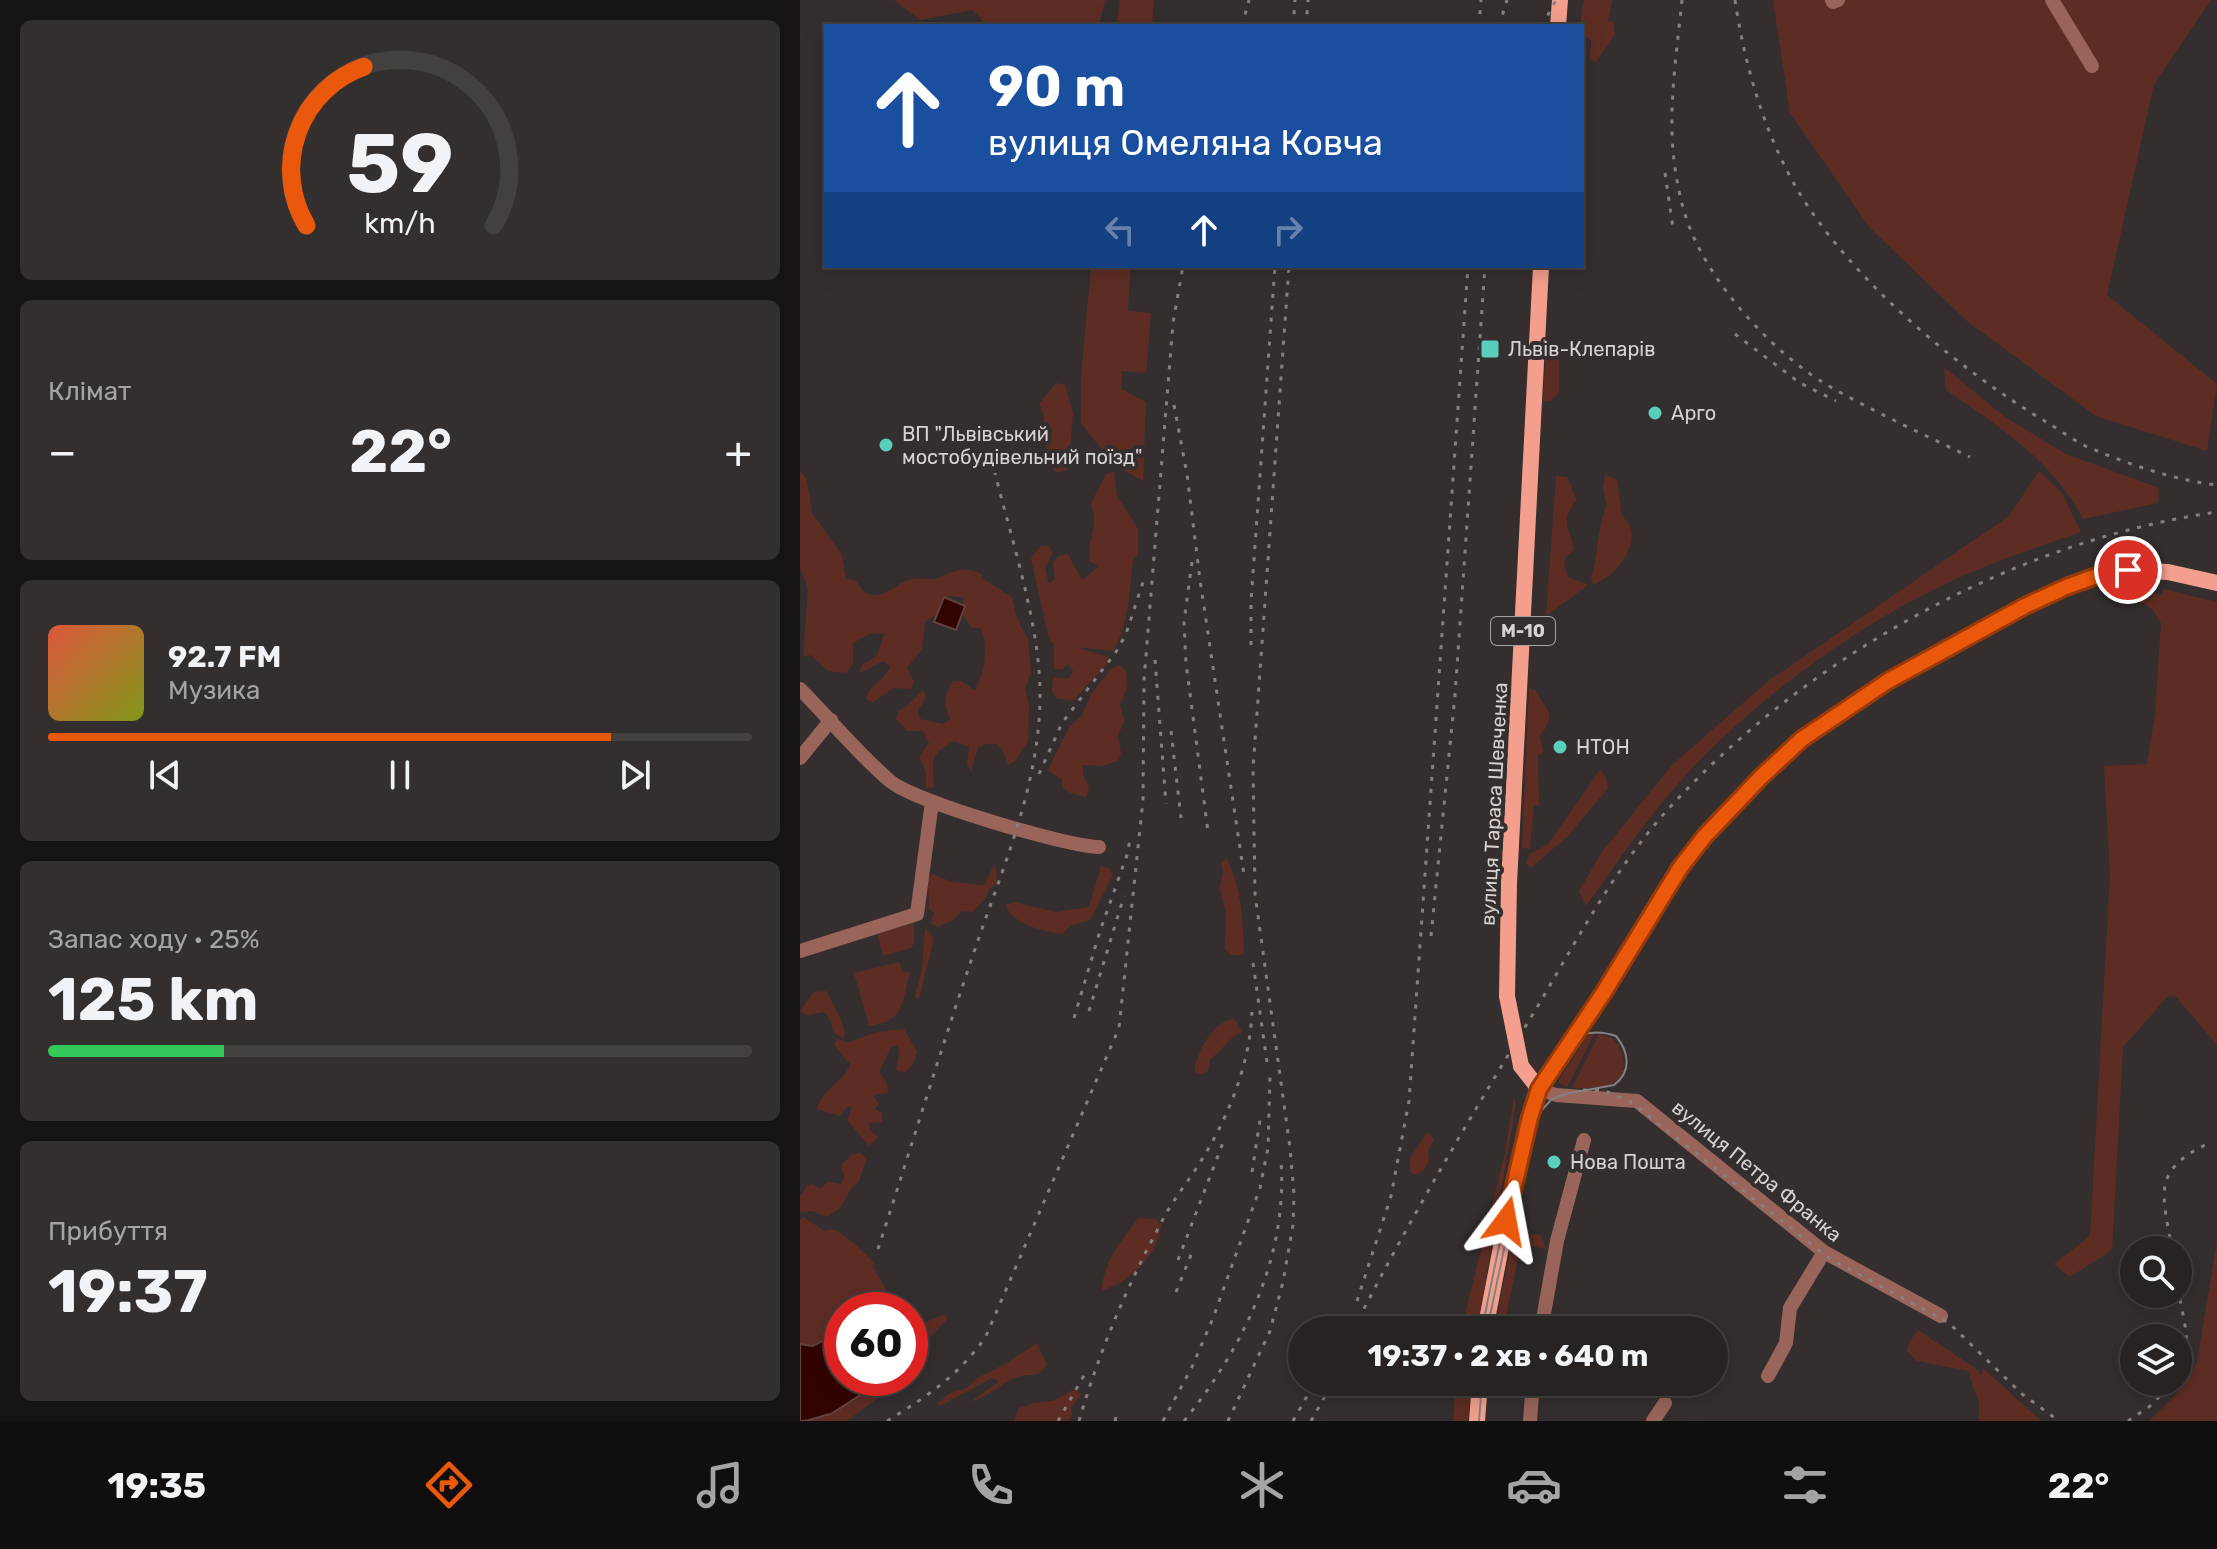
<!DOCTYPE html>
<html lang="uk">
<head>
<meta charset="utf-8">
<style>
  body { margin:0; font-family:Rubik,sans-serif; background:#332f2f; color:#f1f3f6; height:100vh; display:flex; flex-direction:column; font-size:30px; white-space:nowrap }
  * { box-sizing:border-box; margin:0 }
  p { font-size:26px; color:#a4a4a5 }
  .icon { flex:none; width:44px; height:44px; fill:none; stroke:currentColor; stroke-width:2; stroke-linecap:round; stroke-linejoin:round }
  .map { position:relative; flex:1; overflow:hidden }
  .sheet { display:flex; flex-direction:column; gap:20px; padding:20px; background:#151313; width:800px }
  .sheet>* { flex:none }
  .guide { position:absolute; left:24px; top:24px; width:760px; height:244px; border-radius:0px; box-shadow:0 4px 20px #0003,0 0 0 2px #434040; background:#1a4fa0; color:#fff; overflow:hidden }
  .tools { position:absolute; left:1320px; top:1236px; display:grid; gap:16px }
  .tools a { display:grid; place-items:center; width:72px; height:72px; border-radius:50%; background:#272322; box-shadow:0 4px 20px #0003,0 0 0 2px #434040; font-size:40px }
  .speed { position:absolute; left:24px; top:1292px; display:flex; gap:16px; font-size:40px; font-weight:700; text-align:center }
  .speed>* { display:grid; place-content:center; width:104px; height:104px; border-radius:50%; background:#272322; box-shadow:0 4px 20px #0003,0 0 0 2px #434040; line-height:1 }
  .speed .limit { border:12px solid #d22; background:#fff; color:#111 }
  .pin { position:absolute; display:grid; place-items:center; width:68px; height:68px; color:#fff; margin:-34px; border:4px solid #fff; border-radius:50%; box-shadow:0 2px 8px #0007 }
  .me { position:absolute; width:88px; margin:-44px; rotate:13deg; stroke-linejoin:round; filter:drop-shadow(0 0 6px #0008) }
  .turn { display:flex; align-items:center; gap:28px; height:168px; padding:0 32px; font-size:36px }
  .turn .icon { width:104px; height:104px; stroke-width:2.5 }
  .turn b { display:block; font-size:56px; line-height:68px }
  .lanes { display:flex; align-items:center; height:76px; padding:0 32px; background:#0003; justify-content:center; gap:40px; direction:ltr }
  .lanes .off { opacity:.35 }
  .big { font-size:60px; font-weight:700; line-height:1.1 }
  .sheet .tile { flex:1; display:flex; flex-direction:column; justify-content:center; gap:12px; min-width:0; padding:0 28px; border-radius:12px; background:#332f2f }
  .sheet .dial { align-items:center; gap:0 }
  .dial svg { height:208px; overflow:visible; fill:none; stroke:#434040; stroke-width:7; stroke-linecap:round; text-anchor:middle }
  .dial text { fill:#f1f3f6; stroke:none }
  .song { display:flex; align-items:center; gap:24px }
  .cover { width:96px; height:96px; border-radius:12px; background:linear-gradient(135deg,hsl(10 70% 55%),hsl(70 70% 35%)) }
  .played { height:8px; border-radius:4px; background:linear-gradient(90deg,#ea580c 80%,#434040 80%) }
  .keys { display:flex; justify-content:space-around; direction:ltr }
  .heat { display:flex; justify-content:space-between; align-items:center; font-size:44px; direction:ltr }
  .charge { height:12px; border-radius:6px; background:linear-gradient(90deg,#34c759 25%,#434040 0) }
  .trip { position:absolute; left:488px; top:1316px; width:440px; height:80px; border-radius:40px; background:#272322; box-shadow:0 4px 20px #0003,0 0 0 2px #434040; font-weight:700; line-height:80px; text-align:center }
  .tab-bar { display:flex; height:128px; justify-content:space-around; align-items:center; background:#100e0e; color:#a4a4a5 }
  .tab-bar .icon { width:56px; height:56px }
  .tab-bar .current { color:#ea580c }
  .tab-bar b { font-size:36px; color:#f1f3f6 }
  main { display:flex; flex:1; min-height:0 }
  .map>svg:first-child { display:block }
  .green { fill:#5d2d24 }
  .water { fill:#320401; stroke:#63423f; stroke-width:2 }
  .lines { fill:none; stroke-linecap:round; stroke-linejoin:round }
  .minor { stroke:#99655b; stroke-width:14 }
  .major { stroke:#f49f8e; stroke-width:16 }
  .tram { stroke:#858180; stroke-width:2 }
  .rail { stroke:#858180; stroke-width:3; stroke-dasharray:4 8; stroke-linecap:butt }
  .major-bridge { stroke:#f49f8e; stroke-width:16 }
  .route-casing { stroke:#983908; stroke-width:20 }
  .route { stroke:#ea580c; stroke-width:14 }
  .poi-dot { fill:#5acebc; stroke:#342f2e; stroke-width:3 }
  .labels { text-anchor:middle; stroke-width:8; stroke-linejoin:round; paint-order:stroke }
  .shield { fill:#342f2e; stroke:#a5a1a0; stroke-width:2 }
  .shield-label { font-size:18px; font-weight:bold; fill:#d5d2d1 }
  .poi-label { font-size:20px; fill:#d5d2d1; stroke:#342f2e; text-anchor:start }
  .street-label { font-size:20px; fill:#d5d2d1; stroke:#342f2e }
</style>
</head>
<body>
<main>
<section class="sheet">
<div class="tile dial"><svg viewBox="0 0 100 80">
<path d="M14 69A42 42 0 1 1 86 69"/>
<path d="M14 69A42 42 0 0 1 36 8" stroke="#ea580c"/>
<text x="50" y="56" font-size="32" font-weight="700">59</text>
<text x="50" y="72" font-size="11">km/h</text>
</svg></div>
<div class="tile"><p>Клімат</p>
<div class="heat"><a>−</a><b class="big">22°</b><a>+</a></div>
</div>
<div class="tile">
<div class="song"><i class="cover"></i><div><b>92.7 FM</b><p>Музика</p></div></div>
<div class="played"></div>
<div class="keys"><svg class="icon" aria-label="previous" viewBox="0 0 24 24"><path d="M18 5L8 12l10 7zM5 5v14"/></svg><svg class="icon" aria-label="pause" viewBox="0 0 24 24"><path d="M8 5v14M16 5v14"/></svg><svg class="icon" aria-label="next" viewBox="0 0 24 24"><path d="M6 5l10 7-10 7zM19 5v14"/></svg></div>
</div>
<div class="tile"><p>Запас ходу · 25%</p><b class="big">125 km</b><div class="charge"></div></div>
<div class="tile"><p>Прибуття</p><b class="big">19:37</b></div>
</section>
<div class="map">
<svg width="1417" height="1421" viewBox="0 0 1417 1421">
  <rect width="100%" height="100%" fill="#342f2e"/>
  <g class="green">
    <polygon points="94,0 305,0 299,26 187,26 173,10 120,20"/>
    <polygon points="320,0 354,0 352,26 317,26"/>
    <path d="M784,0H812L808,21L813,22L815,35L796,62L790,59L791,41C778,29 780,17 784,0Z"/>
    <polygon points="973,0 1411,0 1354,84 1307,295 1417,384 1407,451 1296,416 1168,322 1069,227 990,113"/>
    <polygon points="291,266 331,266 328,311 351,313 346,373 322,371 321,389 346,402 343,481 313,464 281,423 281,377"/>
    <polygon points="746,348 759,353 759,393 750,401 743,401"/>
    <path d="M1144,367L1205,417L1266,454L1359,488L1358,503L1283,519C1249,457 1202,429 1146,390Z"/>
    <path d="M256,383L265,385L273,413L269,463L266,470L257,473C240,452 251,426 239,404Z"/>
    <path d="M0,471L7,480L12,513L42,555L46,579L55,580L65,593C86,600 95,583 112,579C120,577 129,582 138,578C154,571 162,566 180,573L184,580L212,597L217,618L228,640L231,673L225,689L229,706L228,741L215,761L208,765L202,749L196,744H185L178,748L171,771L167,764L169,747L154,741C128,755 133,762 134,787L126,788V772L119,757L129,743L123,731H107L96,719L98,711L106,707L123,690L126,697L118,711L120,719L143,724L150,719C143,702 144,696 153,681H161L174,690C185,676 189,644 180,628H172L162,614L164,597L147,596L141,611L125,622L122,649L107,668L114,682L111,689L94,688L73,702L66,699C70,683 85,681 90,666L83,661L60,673L62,665L77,656L84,633L70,634L53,643C53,656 56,665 45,673L28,671L11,655L3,657L8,589L0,568Z"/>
    <path d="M314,471L317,496L338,529V555L333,559C329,591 330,622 313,651L276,647L308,657L306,665L274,700L258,699L252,693L253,677L269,679L273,671L268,664L262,669H254V645L249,639L231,558L241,546H249L253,553L245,568L249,584L255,579L253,562L259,556L268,554L282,580L299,566L290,562C287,542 293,540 294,523C295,516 292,510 291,503L306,474Z"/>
    <path d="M1239,471L1262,493L1281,532C1233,549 1185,564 1139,587C1051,630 967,692 898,762C856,805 821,857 786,906L779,891L802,852L872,765L967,682L1209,516Z"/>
    <path d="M805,475L817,480L822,516C847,537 818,576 793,585L791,578C798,558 798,522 807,506L803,488Z"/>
    <path d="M756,476L767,477L777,500C758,522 771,530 774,550L766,556L764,565L768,577L788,585L746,616Z"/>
    <polygon points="1330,589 1362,595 1363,589 1417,602 1417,1045 1376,997 1368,996 1323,1047 1312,1250 1270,1277 1254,1264 1290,1236 1310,875 1304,766 1347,764 1355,714 1361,623 1352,609 1332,597"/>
    <polygon points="320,665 326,671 327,689 320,704 324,721 318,736 321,753 318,761 302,766 283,765 283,773 289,789 286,797 270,793 263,788 262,780 248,770 269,727 282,716 291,694 312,668"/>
    <path d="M729,688L735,690C746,709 758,715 740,735L743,753L738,756L739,805L734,806L730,849L722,848Z"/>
    <polygon points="800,770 806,777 808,788 768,836 731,868 726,863 730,854 748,844"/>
    <path d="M426,858C442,888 443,921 444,955H431L425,949L426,915L420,888L423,872L421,864Z"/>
    <polygon points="194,865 197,874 196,885 189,889 186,897 173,912 162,911 153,920 138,927 131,923 134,913 129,909 128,880 132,874 152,882 184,885"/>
    <path d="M301,866L309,868L313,875L290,920C278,925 270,922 263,934C245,932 211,924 206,905L214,902L256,912L289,907Z"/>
    <polygon points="114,923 114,943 111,948 83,956 77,934"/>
    <polygon points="125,927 134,938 119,999 115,997 122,969"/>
    <path d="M99,962L103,972H110C101,1004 106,1020 69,1026L54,973Z"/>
    <polygon points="26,991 41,1019 45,1033 43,1038 33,1032 30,1019 24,1012 6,1015 0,1011 14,992"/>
    <path d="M432,1019L436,1021L442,1032C424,1041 425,1049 410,1059L408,1071L401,1074L395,1072C395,1053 413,1023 432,1019Z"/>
    <path d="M104,1029L117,1052L112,1066L104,1073L96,1070L99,1056L98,1045L91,1047L79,1072L87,1084L88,1093L73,1095L79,1104L75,1109L82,1113V1122L68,1123L70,1130L78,1137L69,1146L47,1120L52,1107L46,1108L40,1116L17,1109C22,1088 45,1082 50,1064L34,1045L37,1039L49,1042L77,1032Z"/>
    <polygon points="795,1033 767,1087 758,1082 787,1036"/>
    <path d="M799,1034C801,1035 810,1037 811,1038C824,1046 830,1073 815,1082C804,1089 785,1088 772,1088Z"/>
    <polygon points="714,1097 716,1105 677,1330 661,1330 705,1153"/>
    <polygon points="628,1132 634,1139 628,1152 629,1161 623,1171 615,1175 610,1171 610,1158"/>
    <polygon points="61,1153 66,1159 59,1182 52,1187 40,1208 27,1217 12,1211 0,1212 0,1196 8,1185 13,1184 20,1189 28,1182 41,1184 44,1177 41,1165 53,1154"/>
    <path d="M3,1217L26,1232L25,1230C31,1230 34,1228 39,1232C46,1236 72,1259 75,1265H72L98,1310H42V1378H105L47,1421H0V1220Z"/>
    <path d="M338,1218L355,1219L361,1224C359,1254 329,1283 302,1290C303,1261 322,1241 338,1218Z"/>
    <polygon points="714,1232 741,1235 746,1249 721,1244 703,1330 694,1330"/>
    <polygon points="1417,1241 1417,1421 1349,1421 1386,1384 1397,1362"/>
    <path d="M145,1314L147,1319L126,1342V1367L120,1369L117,1367C117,1355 115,1331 126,1322C131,1319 139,1317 145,1314Z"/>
    <polygon points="1118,1330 1178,1370 1181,1376 1183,1368 1241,1421 1179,1421 1179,1403 1168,1371 1117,1361 1107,1351 1109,1342"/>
    <path d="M237,1343L247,1365C238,1380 230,1372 218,1377C201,1383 188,1397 170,1402L199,1382L192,1378L142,1405L137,1404L150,1393L167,1388L177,1378L205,1364Z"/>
    <polygon points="656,1382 672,1382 668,1421 653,1421"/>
    <polygon points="273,1390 281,1394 271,1408 272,1416 267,1421 214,1421 219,1408 234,1403 253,1401"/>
  </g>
  <g class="water">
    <polygon points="144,597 165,606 156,630 134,622"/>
    <path d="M42,1319V1378H86L31,1414C19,1416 12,1421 0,1421V1344L13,1346L32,1336L35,1324Z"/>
  </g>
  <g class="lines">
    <g class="minor">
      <polyline points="1032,0 1033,2 1038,0"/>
      <polyline points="1252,0 1292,66"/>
      <path d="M0,689C30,719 58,754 90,781C115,802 265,846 299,847"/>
      <polyline points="0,758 31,720"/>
      <polyline points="0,951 117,914 132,802"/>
      <polyline points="739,1089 756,1095 837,1101 1024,1252 1141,1316"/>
      <polyline points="741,1330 757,1241 784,1140"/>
      <polyline points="968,1376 986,1343 990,1308 1024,1252"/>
      <polyline points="730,1421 733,1382"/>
      <polyline points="853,1421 865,1403"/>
    </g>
    <g class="major">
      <polyline points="758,26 760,0"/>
      <polyline points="707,996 709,883 741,266"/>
      <polyline points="721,1066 739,1089"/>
      <polyline points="685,1330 706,1221 730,1117 739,1089 804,992 880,868 904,837 961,777 1002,739 1088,681 1225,606 1266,587 1305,573 1328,570 1368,572 1417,583"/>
      <polyline points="677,1421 680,1382"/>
    </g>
    <g class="tram">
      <path d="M682,1330C690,1288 699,1246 708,1204C719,1152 735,1008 816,1036C829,1052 832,1072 814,1085L765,1094L752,1099L737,1115L720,1173L687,1330"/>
      <polyline points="679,1421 682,1382"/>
    </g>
    <g class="rail">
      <path d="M882,0C877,49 869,102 873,151C876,181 882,213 895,240C920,294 977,356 1029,386C1074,412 1123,434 1170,457"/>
      <path d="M935,0C945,67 965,136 1000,194C1054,282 1160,371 1248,423C1263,432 1278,444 1295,450C1333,466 1376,480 1417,485"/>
      <polyline points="442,26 449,0"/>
      <polyline points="493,26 495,0"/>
      <polyline points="506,26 508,0"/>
      <polyline points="679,26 681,0"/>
      <polyline points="699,26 707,0"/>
      <polyline points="742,26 756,0"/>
      <polyline points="865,173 873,228"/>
      <polyline points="935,334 1000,383 1036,401"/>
      <polyline points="374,405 387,474 400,580 444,875"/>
      <polyline points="392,562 384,622 386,663 408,832"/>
      <polyline points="451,645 451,601 475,266"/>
      <polyline points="355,660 366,804"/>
      <polyline points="371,731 381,818"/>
      <polyline points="239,774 262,723 316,652 326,634 344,579"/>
      <polyline points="631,936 655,695 685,266"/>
      <polyline points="453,963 467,1062"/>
      <polyline points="289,1011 324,896"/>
      <polyline points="274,1018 300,931 328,852 330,838"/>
      <polyline points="783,1090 803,1090 831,1102 1030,1259 1149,1323 1222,1394 1259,1421"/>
      <polyline points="452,1172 460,1120"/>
      <path d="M78,1249C110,1151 140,1052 173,955C201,871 239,788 240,698C241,628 212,542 195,473"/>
      <path d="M1372,1250C1363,1194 1350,1171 1409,1143"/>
      <polyline points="378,1260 424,1140"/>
      <path d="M1378,1288C1382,1316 1395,1349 1378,1375"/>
      <polyline points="376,1292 393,1250"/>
      <polyline points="557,1301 591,1196 609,1101 668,266"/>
      <path d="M553,1330C610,1218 674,1111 739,1004C779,936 817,865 871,806C1009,656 1214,541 1417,512"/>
      <path d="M87,1421C126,1397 160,1375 186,1336L319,1028L343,800L344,680L373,323L383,266"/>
      <polyline points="258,1421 286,1372"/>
      <path d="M279,1421C299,1352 327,1286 361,1223C372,1201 388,1182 401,1161C428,1118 450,1064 452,1012"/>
      <polyline points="315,1421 317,1413"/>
      <polyline points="363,1421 392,1367 413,1318 460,1188 468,1148 470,1077"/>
      <path d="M384,1421C443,1348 488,1257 481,1161"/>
      <polyline points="428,1421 470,1331 483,1282 493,1225 494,1194 490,1148 455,894 453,769 489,266"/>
      <polyline points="493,1421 515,1382"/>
      <polyline points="511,1421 533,1382"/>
      <polyline points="1328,1421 1353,1404 1372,1382"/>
    </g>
    <polyline class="major-bridge" points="707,996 721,1066"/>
  </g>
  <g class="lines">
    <g class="route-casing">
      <polyline id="route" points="706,1221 730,1117 739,1089 804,992 880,868 904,837 961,777 1002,739 1088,681 1225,606 1266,587 1305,573 1328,570"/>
    </g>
    <use href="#route" class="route"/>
  </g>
  <g class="poi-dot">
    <rect x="680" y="339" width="20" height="20" rx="4"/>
    <circle cx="855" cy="413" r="8"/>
    <circle cx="86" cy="445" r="8"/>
    <circle cx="760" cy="747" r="8"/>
    <circle cx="754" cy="1162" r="8"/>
  </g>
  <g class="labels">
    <rect class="shield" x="691" y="617" width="64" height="28" rx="6"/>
    <g class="shield-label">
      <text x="723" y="637">М-10</text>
    </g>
    <g class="poi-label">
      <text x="708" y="356">Львів-Клепарів</text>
      <text x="871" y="420">Арго</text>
      <text x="102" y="441">ВП "Львівський<tspan x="102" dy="23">мостобудівельний поїзд"</tspan></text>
      <text x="776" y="754">НТОН</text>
      <text x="770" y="1169">Нова Пошта</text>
    </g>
    <g class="street-label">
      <text transform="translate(694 804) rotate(-87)" y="7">вулиця Тараса Шевченка</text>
      <text transform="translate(957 1171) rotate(39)" y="7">вулиця Петра Франка</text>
    </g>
  </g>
</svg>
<div class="tools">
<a><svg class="icon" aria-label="search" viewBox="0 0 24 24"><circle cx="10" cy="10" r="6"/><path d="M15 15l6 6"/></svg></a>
<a><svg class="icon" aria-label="layers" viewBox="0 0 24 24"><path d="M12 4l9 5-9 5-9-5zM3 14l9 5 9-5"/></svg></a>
</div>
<div class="speed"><div class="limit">60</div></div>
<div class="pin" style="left:1328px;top:570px;background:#d93025"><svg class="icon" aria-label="arrive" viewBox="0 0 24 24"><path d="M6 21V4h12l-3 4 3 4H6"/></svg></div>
<svg class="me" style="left:706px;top:1221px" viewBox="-20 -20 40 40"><path d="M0-17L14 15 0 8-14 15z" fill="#ea580c" stroke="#fff" stroke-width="4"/></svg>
<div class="trip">19:37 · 2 хв · 640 m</div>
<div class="guide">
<div class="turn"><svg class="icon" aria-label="ahead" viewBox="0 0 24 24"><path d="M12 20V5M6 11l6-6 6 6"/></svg><div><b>90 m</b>вулиця Омеляна Ковча</div></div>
<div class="lanes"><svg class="icon off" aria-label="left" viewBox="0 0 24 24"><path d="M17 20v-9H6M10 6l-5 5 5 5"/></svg><svg class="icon" aria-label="ahead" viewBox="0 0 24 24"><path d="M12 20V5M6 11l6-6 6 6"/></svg><svg class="icon off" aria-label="right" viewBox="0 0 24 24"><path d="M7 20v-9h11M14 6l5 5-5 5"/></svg></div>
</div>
</div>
</main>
<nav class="tab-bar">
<b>19:35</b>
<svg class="icon current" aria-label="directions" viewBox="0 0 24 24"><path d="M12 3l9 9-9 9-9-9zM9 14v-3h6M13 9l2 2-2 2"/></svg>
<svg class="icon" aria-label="music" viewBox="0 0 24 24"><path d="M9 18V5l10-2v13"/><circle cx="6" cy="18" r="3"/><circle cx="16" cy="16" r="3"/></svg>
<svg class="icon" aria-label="phone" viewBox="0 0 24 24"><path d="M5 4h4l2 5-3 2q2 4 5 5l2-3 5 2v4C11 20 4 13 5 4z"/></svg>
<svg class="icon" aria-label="climate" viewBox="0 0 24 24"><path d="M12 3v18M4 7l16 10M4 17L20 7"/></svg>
<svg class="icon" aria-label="car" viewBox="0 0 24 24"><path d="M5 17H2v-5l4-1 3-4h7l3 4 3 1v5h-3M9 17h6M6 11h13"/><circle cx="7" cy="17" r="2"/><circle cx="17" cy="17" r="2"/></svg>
<svg class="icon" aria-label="filters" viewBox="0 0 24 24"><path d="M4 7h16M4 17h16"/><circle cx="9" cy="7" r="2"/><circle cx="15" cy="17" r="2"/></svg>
<b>22°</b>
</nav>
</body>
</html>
